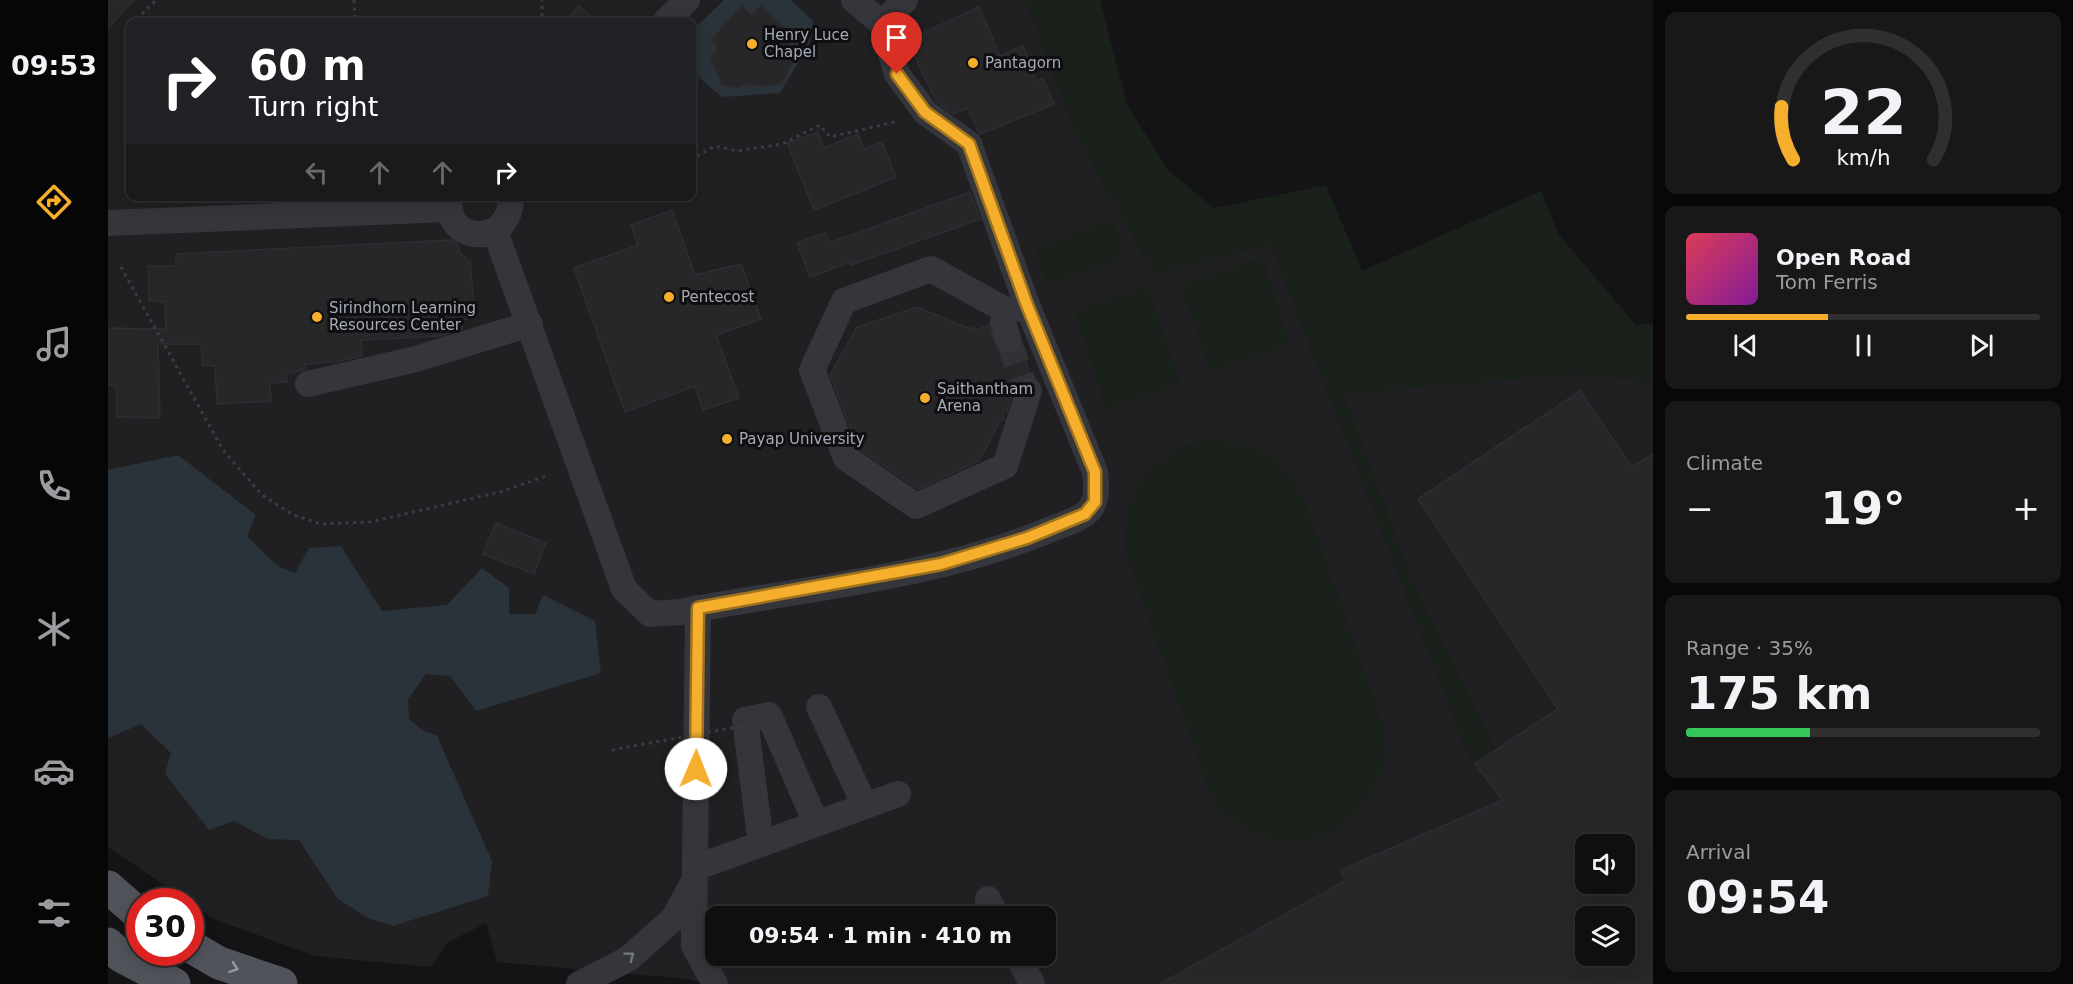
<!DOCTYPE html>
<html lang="en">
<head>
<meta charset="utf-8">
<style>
  body { margin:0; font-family:"DejaVu Sans",sans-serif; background:#181819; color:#f1f3f6; height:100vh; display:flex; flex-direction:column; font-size:22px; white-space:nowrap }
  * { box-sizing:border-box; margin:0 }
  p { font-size:20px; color:#9b9c9f }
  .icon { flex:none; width:33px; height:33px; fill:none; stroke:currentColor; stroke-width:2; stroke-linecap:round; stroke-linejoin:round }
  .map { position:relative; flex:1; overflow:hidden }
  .drawer { display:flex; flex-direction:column; gap:12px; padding:12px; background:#080809; width:420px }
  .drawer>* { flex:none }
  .top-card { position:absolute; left:18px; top:18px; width:570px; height:183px; border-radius:12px; box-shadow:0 3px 15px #0003,0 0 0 2px #2f2f30; background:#202124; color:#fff; overflow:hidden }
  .fabs { position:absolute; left:1467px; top:834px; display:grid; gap:12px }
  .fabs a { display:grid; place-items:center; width:60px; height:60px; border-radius:12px; background:#0f0f10; box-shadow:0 3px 15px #0003,0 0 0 2px #2f2f30; font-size:30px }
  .speed { position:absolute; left:18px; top:888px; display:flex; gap:12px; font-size:30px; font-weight:700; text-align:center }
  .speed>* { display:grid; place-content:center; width:78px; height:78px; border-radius:50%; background:#0f0f10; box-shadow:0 3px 15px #0003,0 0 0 2px #2f2f30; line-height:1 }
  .speed .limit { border:9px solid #d22; background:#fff; color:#111 }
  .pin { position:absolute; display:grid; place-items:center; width:51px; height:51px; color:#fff; margin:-62px -26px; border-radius:50% 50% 50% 0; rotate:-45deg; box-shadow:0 0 6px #0007 }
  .pin .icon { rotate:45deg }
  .me { position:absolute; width:66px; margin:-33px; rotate:1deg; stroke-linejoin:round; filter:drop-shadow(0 0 4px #0008) }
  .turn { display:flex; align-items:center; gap:21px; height:126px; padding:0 24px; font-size:27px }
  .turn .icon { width:78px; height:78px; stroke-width:2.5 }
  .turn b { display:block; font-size:42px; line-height:51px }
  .lanes { display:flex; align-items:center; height:57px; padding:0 24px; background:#0003; justify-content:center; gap:30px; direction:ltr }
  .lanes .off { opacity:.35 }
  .big { font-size:45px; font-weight:800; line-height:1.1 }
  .drawer .widget { flex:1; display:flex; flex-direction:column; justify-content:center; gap:9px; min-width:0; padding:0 21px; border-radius:12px; background:#181819 }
  .drawer .dial { align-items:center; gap:0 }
  .dial svg { height:156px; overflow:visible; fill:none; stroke:#2f2f30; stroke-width:7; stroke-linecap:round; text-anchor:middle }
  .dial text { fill:#f1f3f6; stroke:none }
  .song { display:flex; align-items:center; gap:18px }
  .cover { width:72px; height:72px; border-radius:9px; background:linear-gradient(135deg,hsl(350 70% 55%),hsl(290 70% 35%)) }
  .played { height:6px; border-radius:3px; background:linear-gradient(90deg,#f5af2d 40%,#2f2f30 40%) }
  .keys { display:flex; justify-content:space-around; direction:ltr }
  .heat { display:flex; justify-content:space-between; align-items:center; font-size:33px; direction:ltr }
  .charge { height:9px; border-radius:4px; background:linear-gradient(90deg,#34c759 35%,#2f2f30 0) }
  .trip { position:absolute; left:597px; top:906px; width:351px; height:60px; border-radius:12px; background:#0f0f10; box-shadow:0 3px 15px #0003,0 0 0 2px #2f2f30; font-weight:800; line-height:60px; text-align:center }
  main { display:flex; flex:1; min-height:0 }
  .tab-bar { display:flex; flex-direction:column; width:108px; justify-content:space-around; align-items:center; background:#060606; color:#9b9c9f }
  .tab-bar .icon { width:42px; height:42px }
  .tab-bar .on { color:#f5af2d }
  .tab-bar b { font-size:27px; color:#f1f3f6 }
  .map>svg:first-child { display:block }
  .built { fill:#202023; fill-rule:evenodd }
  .green { fill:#1a211b }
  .water { fill:#2a333a }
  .building { fill:#27272a; stroke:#2e2e32; stroke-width:1.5; fill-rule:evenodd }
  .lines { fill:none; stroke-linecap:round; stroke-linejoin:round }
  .minor-tunnel { stroke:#313236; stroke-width:26; stroke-dasharray:26 13; stroke-linecap:butt }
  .path { stroke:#3b3d42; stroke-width:3; stroke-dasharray:3 4.5; stroke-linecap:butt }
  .minor { stroke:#35363b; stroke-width:26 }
  .major { stroke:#51535a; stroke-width:33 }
  .path-bridge { stroke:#3b3d42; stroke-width:3; stroke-dasharray:3 4.5; stroke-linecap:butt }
  .oneway { stroke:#73767f }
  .oneway2 { stroke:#9599a4 }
  .route-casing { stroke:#9f721d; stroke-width:15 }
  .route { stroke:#f5af2d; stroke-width:10 }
  .poi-dot { fill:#f5af2d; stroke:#0f0f11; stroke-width:2 }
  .labels { text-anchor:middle; stroke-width:6; stroke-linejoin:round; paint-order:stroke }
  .poi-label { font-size:15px; fill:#a6abb7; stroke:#0f0f11; text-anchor:start }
</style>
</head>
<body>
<main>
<nav class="tab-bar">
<b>09:53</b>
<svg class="icon on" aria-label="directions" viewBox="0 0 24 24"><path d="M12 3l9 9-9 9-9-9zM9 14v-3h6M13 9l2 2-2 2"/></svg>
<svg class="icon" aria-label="music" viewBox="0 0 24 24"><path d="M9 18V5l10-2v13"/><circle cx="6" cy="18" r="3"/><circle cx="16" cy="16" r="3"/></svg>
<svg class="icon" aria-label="phone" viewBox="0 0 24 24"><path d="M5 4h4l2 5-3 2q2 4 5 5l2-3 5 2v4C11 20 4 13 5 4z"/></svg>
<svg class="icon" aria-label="climate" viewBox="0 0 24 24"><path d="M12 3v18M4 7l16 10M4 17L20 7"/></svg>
<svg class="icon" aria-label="car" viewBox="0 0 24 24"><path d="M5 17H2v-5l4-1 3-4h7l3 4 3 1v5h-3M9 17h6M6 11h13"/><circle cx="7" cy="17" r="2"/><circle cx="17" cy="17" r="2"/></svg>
<svg class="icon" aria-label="filters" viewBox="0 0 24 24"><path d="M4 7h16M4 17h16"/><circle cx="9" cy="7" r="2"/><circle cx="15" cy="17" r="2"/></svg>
</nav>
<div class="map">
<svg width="1545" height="984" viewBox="0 0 1545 984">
  <rect width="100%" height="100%" fill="#141416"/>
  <path class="built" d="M0,0H918L970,139L1163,245L1364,764L1301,572L1235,393L1477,373L1545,383V984H595L581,979L389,962L378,923L340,942L323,967L207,956L106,919L0,847ZM22,22H584V196H22ZM1478,844H1516V884H1478ZM608,916H938V956H608ZM1478,916H1516V956H1478Z"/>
  <g class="green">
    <polygon points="918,0 992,0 1019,105 1060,170 1106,208 1218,185 1254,271 1433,191 1451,235 1528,325 1545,324 1545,383 1477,373 1236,394 1301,572 1387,748 1364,764 1163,245 1045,273 970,139"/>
    <polygon points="1005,219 1019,256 938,286 926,249"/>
    <polygon points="1155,257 1182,344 1103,371 1072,285"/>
    <polygon points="1040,286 1072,383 998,410 966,311"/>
    <path d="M1111,441C1153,446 1175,456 1195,495L1277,730C1277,739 1279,749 1278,758C1276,771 1269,784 1262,795C1223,856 1147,854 1104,799L1019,557C1016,539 1017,516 1023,498C1030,478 1063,448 1083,443C1092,441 1102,441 1111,441Z"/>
  </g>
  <g class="water">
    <path d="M616,0H683L705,21L700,46L672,93L615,97C582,72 584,72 584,31Z"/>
    <polygon points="70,455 148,515 139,536 168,565 187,573 201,548 233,546 274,611 339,605 374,568 401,588 401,614 427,614 435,595 487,621 493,673 368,711 342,676 318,674 300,699 301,719 314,730 329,736 384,861 380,896 285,926 260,918 230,899 191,840 160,839 126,821 101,830 57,774 63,753 33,724 0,738 0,470"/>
  </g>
  <g class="building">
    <polygon points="0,0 26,0 0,28"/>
    <polygon points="634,5 644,15 653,5 687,37 678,48 687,57 674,84 653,87 641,84 629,88 613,85 602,56 610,48 602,40"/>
    <polygon points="471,6 490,22 456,22"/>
    <polygon points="871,7 892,56 915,46 928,81 935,78 946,104 872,134 859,108 845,114 828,101 799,40"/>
    <polygon points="710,132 716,148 750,134 756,149 774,142 788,177 706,210 679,143"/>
    <polygon points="862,192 872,219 743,265 742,262 702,277 689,243 717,233 721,243"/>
    <polygon points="564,210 587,275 633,264 653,319 608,335 631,398 595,410 587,386 517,412 466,268 530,245 523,225"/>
    <polygon points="343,240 350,244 351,252 362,262 367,311 354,323 354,329 333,336 253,340 254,356 227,362 197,364 198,369 179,374 179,382 162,383 163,401 109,404 107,366 95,365 93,344 50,344 52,418 9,417 8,386 0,385 0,328 58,329 57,302 41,301 40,266 68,266 68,254"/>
    <polygon points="809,307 862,329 866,327 867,331 881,325 890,350 904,353 913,346 922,376 911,380 905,387 899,412 895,413 896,419 892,421 871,461 810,489 750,448 722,375 749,327"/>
    <path d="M1472,391L1524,467L1545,454V984H1052L1237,881L1233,870L1395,800L1367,764L1450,709L1310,499ZM1478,844H1516V884H1478ZM1478,916H1516V956H1478Z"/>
    <polygon points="388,523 438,543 426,574 375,554"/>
  </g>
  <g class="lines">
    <polyline class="minor-tunnel" points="900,339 916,384"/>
    <g class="path">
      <polyline points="246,0 247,22"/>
      <polyline points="34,14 48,0"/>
      <polyline points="407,22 434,19 434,0"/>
      <polyline points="589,156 607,146 629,151 674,144 712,125 722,137 791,121"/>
      <polyline points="13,267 115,450 154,495 185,515 213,524 262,522 396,491 438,476"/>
    </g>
    <g class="minor">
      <polyline points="557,22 579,0"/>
      <polyline points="774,24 797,0"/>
      <path d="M342,196C334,245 404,249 403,196"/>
      <polyline points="0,223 340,209"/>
      <path d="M387,231L516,589L542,614L572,612C692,589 823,578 936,532C948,526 967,522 977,514C990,504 989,487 987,472L919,305L861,144L817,112L789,74L774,24L746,0"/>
      <polyline points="899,311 823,269 736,301 704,370 738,458 808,506 897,466 921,391"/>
      <polyline points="900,339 895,322 899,311 913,307"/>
      <polyline points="200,384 308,359 422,324"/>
      <polyline points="590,608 586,946 607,984"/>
      <polyline points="711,707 757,806"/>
      <polyline points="653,844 637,720 661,715 708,823"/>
      <polyline points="587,868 790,794"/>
      <polyline points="880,899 889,916"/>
      <polyline points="910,956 924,984"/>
      <polyline points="471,984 520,959 565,919 585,883"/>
    </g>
    <g class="major">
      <polyline points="0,887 32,915"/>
      <polyline points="0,944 13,956 66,984"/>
      <polyline points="82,946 111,963 173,984"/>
    </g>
    <polyline class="path-bridge" points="504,750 645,724"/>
  </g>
  <defs><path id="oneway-chevron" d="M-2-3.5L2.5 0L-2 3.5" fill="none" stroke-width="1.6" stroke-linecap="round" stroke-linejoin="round" transform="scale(1.5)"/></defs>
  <use class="oneway" href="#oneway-chevron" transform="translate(522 956) rotate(-37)"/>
  <use class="oneway2" href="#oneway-chevron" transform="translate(126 968) rotate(19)"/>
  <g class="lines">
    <g class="route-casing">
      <polyline id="route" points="588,769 590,608 833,564 919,538 977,514 987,502 987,472 919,305 861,144 817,112 789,74"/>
    </g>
    <use href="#route" class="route"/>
  </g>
  <g class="poi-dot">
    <circle cx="644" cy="44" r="6"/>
    <circle cx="865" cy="63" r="6"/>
    <circle cx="561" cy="297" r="6"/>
    <circle cx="209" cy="317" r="6"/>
    <circle cx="817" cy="398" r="6"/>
    <circle cx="619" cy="439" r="6"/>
  </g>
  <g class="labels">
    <g class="poi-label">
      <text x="656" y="40">Henry Luce<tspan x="656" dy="17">Chapel</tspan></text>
      <text x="877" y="68">Pantagorn</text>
      <text x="573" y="302">Pentecost</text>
      <text x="221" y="313">Sirindhorn Learning<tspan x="221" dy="17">Resources Center</tspan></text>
      <text x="829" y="394">Saithantham<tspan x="829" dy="17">Arena</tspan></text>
      <text x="631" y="444">Payap University</text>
    </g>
  </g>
</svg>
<div class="fabs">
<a><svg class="icon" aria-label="sound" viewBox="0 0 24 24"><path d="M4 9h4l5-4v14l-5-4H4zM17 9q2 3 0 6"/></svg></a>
<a><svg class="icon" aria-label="layers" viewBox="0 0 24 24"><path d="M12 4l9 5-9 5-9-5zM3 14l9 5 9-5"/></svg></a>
</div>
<div class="speed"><div class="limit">30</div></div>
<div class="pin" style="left:789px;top:74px;background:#d93025"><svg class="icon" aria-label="arrive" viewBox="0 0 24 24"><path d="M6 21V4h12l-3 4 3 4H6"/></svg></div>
<svg class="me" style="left:588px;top:769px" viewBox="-20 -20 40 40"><circle r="19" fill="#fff"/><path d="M0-13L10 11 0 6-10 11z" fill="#f5af2d"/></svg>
<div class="trip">09:54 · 1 min · 410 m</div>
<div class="top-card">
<div class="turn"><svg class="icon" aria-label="right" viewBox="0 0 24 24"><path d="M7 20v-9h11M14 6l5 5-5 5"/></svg><div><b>60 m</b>Turn right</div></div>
<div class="lanes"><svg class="icon off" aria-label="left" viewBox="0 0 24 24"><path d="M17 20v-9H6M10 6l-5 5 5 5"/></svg><svg class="icon off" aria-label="ahead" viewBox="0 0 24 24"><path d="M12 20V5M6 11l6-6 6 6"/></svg><svg class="icon off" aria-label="ahead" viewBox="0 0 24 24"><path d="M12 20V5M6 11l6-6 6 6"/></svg><svg class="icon" aria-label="right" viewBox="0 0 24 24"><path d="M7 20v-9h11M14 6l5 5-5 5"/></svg></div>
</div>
</div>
<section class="drawer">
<div class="widget dial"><svg viewBox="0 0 100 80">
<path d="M14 69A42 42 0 1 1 86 69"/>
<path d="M14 69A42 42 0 0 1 8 42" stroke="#f5af2d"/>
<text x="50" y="56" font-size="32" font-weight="700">22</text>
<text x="50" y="72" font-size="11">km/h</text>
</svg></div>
<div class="widget">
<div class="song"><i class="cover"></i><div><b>Open Road</b><p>Tom Ferris</p></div></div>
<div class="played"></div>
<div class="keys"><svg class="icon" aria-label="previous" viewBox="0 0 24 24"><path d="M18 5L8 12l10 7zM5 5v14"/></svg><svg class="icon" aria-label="pause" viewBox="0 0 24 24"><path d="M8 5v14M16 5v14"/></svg><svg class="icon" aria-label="next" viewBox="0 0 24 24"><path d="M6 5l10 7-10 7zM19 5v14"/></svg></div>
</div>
<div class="widget"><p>Climate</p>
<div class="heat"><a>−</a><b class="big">19°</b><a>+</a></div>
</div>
<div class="widget"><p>Range · 35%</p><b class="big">175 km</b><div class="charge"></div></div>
<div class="widget"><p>Arrival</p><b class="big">09:54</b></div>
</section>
</main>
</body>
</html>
